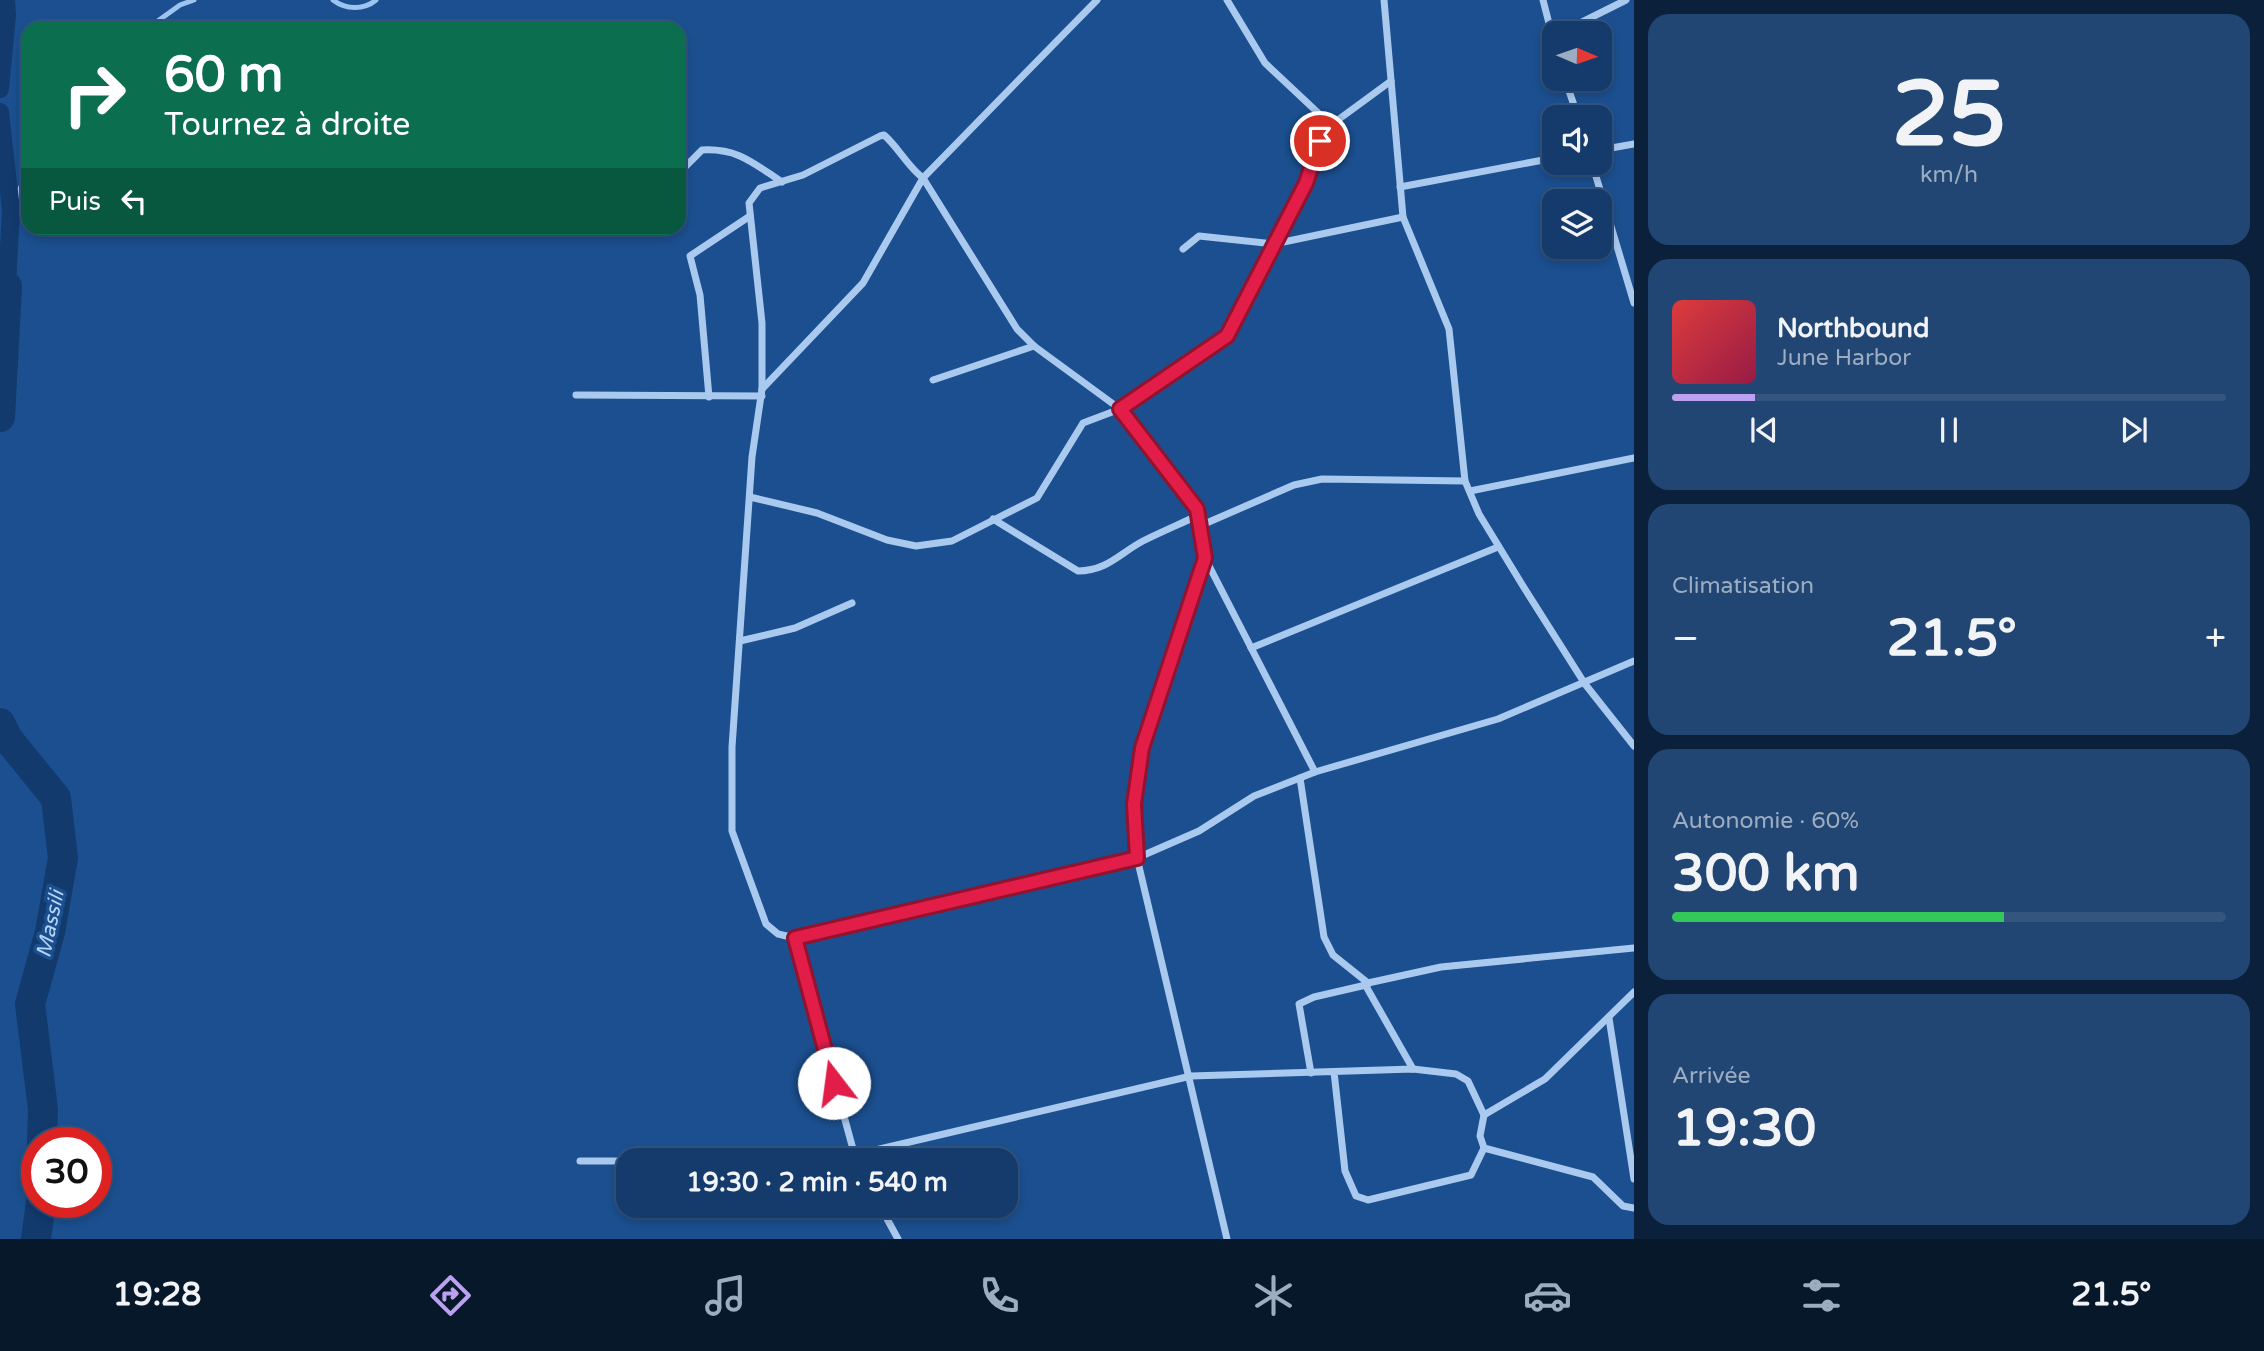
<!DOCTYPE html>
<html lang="fr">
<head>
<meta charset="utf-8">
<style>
  body { margin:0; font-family:"Varela Round",sans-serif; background:#214673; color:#f1f3f6; height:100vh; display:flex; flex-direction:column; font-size:26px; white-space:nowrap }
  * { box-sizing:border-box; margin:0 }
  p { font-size:23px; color:#9dadc1 }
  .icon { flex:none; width:38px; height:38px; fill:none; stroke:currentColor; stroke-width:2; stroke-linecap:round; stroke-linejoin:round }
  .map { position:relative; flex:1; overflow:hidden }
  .panel { display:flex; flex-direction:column; gap:14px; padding:14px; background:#0b203b; width:630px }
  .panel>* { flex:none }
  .top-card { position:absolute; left:21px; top:21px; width:665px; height:214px; border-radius:21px; box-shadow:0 4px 10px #0003,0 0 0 2px #33557e; background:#0b6e4f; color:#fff; overflow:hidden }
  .needle { width:46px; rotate:92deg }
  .controls { position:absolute; left:1542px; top:21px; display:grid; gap:14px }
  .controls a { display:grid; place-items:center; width:70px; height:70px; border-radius:14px; background:#143b6b; box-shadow:0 4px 10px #0003,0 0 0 2px #33557e; font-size:35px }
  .speed { position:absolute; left:21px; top:1127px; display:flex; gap:14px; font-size:35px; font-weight:700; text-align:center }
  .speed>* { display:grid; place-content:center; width:91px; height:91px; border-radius:50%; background:#143b6b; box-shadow:0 4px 10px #0003,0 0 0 2px #33557e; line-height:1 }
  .speed .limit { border:10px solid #d22; background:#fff; color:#111 }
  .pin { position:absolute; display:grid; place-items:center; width:60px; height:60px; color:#fff; margin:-30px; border:4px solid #fff; border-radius:50%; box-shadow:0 2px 7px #0007 }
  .me { position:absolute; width:77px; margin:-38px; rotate:345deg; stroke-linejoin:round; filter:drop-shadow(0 0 5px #0008) }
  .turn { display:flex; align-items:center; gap:24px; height:147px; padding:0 28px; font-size:32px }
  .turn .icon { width:91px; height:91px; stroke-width:2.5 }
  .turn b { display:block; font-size:49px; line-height:60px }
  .then { display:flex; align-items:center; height:66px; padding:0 28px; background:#0003; gap:14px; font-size:26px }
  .big { font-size:52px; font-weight:700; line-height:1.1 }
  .panel .card { flex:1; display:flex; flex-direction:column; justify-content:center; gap:10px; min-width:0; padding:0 24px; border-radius:21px; background:#214673 }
  .panel .dial { align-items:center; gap:0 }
  .dial b { font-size:91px; line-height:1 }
  .song { display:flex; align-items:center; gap:21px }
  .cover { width:84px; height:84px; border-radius:10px; background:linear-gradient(135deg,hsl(0 70% 55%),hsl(340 70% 35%)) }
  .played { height:7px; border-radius:4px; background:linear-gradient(90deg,#bca0f2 15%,#33557e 15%) }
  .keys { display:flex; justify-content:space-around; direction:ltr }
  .heat { display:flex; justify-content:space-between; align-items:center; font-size:38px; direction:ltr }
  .charge { height:10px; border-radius:5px; background:linear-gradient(90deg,#34c759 60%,#33557e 0) }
  .trip { position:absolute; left:616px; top:1148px; width:402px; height:70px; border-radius:21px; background:#143b6b; box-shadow:0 4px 10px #0003,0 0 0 2px #33557e; font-weight:700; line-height:70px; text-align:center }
  .tabs { display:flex; height:112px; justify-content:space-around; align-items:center; background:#08182b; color:#9dadc1 }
  .tabs .icon { width:49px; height:49px }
  .tabs .on { color:#bca0f2 }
  .tabs b { font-size:32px; color:#f1f3f6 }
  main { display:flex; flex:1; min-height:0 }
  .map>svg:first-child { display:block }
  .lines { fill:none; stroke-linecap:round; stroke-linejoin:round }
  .stream { stroke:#9cc4f0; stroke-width:5 }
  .canal { stroke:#123a6d; stroke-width:18 }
  .river { stroke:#123a6d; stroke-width:30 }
  .minor { stroke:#a9c9ee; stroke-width:7 }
  .route-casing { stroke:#92132f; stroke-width:18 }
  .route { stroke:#e11d48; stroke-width:12 }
  .labels { text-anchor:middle; stroke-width:7; stroke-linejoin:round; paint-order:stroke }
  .water-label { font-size:21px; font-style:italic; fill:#b5d3f5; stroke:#1b4f8f }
</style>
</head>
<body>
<main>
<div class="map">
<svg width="1634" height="1239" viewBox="0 0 1634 1239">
  <rect width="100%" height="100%" fill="#1b4f8f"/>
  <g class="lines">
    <g class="stream">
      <path d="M333,0C346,10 364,10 376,0"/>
      <polyline points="148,28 180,5 194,0"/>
      <polyline points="11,210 28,170"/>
    </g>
    <g class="canal">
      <polyline points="0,89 7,15 6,0"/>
      <polyline points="0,112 11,210 7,286"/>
    </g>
    <g class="river">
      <polyline points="0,417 7,286"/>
      <polyline points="0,723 8,739 56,798 63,858 50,932 30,1004 43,1109 42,1143"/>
      <polyline points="36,1239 41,1202"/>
    </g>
    <g class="minor">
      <polyline points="1227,0 1265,63 1331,125"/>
      <polyline points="1384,0 1403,217 1449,329 1465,481 1479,514 1523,586 1585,684 1634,746"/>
      <polyline points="1543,0 1554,43"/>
      <polyline points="1560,33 1626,0"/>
      <polyline points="1565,79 1578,117"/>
      <polyline points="1600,150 1634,144"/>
      <polyline points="1592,163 1634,303"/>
      <path d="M679,173L702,150C738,148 753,163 782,182"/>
      <polyline points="1400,187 1554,158"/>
      <polyline points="1183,249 1199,236 1274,244 1403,217"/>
      <polyline points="933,380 1034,346"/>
      <polyline points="762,389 863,283 923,178 1097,0"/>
      <polyline points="576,395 762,396"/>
      <polyline points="709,397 700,295 690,256 750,216"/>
      <polyline points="1470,491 1634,458"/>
      <polyline points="750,497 817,513 887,540 916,546 952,541 1037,498 1083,423 1120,409 1227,336 1306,183 1320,141 1331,125 1391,81"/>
      <path d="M993,519L1078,571C1107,571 1120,553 1143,541C1161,532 1180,524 1199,515"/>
      <polyline points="1202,525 1294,485 1322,479 1465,481"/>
      <polyline points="1205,558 1142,748 1134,804 1137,858 1227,1239"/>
      <polyline points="740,641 795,628 852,603"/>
      <polyline points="1251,648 1498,547"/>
      <polyline points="1300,778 1324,937 1333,955 1368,983"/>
      <path d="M795,938L778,934L766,924L732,831V747L752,457L762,389V323L749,203L760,188L803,175L880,136L884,135C899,148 907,166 923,178L1017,329L1034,346L1120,409L1197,508L1205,558L1315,772"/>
      <polyline points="1609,1018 1634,1179"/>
      <polyline points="1413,1069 1367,988 1368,983 1441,967 1634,948"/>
      <polyline points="1311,1073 1299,1004 1314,997 1366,985"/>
      <polyline points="1484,1115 1545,1079 1634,992"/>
      <polyline points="1484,1148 1593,1177 1623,1206 1634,1208"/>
      <polyline points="732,1160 854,1155 1191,1076 1413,1069 1456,1074 1468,1081 1484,1115 1480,1136 1484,1148 1471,1175 1368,1200 1356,1196 1345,1171 1334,1072"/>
      <polyline points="856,1160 795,938 1137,858 1199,831 1254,796 1315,772 1498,719 1634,661"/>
      <polyline points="580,1161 628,1161"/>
      <polyline points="880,1206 898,1239"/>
    </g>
  </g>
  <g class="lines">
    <g class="route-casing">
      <polyline id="route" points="834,1083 795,938 1137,858 1134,804 1142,748 1205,558 1197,509 1120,409 1227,336 1306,183 1320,141"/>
    </g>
    <use href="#route" class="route"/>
  </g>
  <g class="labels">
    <g class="water-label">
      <text transform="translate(50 924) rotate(-78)" y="7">Massili</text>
    </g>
  </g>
</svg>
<div class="controls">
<a><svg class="needle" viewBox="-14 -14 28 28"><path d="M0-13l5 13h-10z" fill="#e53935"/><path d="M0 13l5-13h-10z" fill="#9dadc1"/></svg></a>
<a><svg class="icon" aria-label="sound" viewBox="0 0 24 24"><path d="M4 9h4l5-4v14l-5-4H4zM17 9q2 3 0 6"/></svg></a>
<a><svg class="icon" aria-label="layers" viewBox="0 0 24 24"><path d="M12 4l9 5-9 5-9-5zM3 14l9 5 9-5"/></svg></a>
</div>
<div class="speed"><div class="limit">30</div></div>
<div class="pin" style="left:1320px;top:141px;background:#d93025"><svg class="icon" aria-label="arrive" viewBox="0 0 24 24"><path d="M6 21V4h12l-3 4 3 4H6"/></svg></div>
<svg class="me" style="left:834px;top:1083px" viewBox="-20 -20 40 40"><circle r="19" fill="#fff"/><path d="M0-13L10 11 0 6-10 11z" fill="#e11d48"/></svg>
<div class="trip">19:30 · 2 min · 540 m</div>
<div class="top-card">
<div class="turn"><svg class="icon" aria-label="right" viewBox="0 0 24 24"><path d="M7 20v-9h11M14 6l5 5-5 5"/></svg><div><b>60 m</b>Tournez à droite</div></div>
<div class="then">Puis<svg class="icon" aria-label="left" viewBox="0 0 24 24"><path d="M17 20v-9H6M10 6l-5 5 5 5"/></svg></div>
</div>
</div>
<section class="panel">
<div class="card dial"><b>25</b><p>km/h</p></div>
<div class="card">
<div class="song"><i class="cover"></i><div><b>Northbound</b><p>June Harbor</p></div></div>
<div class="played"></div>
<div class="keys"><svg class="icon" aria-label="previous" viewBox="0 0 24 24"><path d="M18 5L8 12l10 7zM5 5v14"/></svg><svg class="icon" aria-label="pause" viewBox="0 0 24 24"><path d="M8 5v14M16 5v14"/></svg><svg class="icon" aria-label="next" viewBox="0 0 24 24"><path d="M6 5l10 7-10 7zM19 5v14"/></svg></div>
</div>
<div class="card"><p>Climatisation</p>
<div class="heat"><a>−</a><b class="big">21.5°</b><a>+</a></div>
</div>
<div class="card"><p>Autonomie · 60%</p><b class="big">300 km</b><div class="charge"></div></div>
<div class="card"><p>Arrivée</p><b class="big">19:30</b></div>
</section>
</main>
<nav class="tabs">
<b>19:28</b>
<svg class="icon on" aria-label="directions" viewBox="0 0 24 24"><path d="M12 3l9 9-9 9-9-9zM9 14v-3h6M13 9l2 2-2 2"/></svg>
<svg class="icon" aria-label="music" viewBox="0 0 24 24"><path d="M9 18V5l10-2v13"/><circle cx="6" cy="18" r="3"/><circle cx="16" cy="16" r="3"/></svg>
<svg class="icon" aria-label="phone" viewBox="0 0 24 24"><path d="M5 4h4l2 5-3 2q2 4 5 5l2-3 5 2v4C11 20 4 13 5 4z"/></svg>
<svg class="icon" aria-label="climate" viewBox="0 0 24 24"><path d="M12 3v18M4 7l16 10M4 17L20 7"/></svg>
<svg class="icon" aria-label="car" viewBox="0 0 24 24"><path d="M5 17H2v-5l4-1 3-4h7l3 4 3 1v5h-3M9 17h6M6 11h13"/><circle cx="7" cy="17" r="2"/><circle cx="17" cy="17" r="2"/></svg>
<svg class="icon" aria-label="filters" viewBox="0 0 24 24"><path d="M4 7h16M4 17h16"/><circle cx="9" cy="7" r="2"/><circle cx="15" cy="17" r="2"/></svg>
<b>21.5°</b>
</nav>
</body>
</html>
